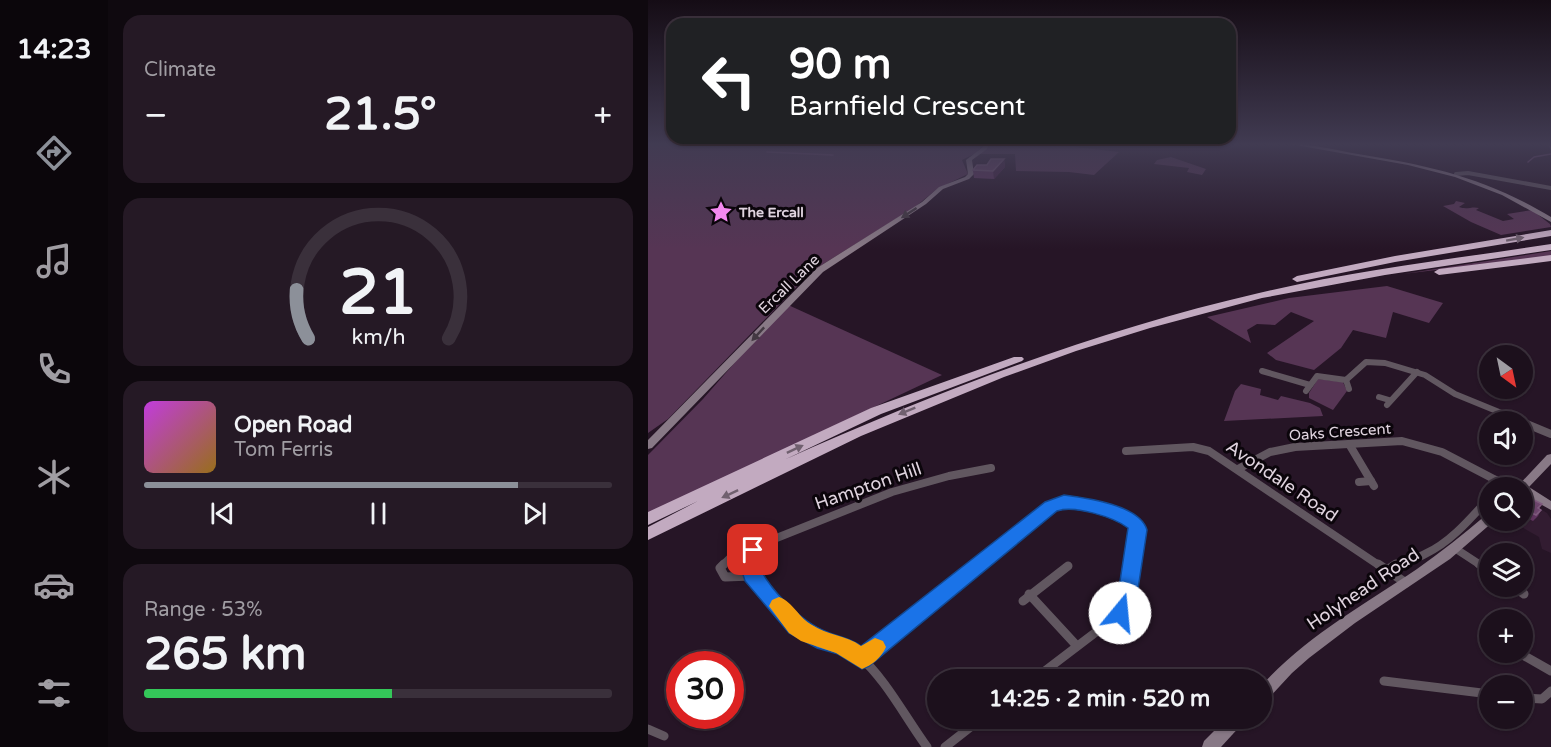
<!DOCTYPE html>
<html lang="en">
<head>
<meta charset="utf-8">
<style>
  body { margin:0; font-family:"Varela Round",sans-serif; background:#251925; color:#f1f3f6; height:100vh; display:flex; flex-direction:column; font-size:22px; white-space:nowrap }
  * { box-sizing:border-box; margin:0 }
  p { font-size:20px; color:#a09da3 }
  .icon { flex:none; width:33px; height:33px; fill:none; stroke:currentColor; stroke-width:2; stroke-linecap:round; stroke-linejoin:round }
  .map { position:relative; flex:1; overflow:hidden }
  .side { display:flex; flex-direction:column; gap:15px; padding:15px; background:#0f090f; width:540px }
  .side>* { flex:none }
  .hud { position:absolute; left:18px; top:18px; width:570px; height:126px; border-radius:18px; box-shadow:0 2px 4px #0004,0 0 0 2px #3a303b; background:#202124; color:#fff; overflow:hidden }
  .needle { width:39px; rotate:147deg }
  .tools { position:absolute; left:831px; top:345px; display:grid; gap:12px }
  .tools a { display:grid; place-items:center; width:54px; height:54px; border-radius:50%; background:#1c101c; box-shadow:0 2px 4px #0004,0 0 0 2px #3a303b; font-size:30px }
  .speed { position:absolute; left:18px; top:651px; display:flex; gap:12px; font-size:30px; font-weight:700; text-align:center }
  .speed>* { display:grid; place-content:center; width:78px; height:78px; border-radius:50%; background:#1c101c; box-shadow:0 2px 4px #0004,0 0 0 2px #3a303b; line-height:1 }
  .speed .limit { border:9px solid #d22; background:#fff; color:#111 }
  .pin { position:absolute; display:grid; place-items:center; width:51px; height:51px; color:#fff; margin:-26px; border-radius:12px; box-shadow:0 3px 9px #0006 }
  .me { position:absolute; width:66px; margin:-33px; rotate:17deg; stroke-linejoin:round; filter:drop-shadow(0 0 4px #0008) }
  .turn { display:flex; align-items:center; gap:21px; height:126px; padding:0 24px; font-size:27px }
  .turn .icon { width:78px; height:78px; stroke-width:2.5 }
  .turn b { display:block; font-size:42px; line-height:51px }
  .big { font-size:45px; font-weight:700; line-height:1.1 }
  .side .tile { flex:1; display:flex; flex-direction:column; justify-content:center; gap:9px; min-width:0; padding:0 21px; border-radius:18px; background:#251925 }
  .side .dial { align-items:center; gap:0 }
  .dial svg { height:156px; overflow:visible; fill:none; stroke:#3a303b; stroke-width:7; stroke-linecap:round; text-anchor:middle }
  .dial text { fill:#f1f3f6; stroke:none }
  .song { display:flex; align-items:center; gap:18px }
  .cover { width:72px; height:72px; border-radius:9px; background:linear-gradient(135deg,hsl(290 70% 55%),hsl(40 70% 35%)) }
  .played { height:6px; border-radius:3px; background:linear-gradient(90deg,#8c9099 80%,#3a303b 80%) }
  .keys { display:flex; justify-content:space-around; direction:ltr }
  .heat { display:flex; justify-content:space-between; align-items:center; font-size:33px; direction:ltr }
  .charge { height:9px; border-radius:4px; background:linear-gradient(90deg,#34c759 53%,#3a303b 0) }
  .trip { position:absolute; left:279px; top:669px; width:345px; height:60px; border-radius:30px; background:#1c101c; box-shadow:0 2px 4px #0004,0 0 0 2px #3a303b; font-weight:700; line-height:60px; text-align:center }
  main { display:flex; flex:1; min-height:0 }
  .menu { display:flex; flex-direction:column; width:108px; justify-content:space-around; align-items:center; background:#0b060b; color:#a09da3 }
  .menu .icon { width:42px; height:42px }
  .menu .active { color:#8c9099 }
  .menu b { font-size:27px; color:#f1f3f6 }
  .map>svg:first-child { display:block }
  .built { fill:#321c31 }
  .green { fill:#563554 }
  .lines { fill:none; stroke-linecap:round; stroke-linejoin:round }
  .stream { stroke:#865584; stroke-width:1.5 }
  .street-far3 { stroke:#615760; stroke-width:4 }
  .street-far2 { stroke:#615760; stroke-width:6 }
  .street-far1 { stroke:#615760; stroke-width:8 }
  .street { stroke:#615760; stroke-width:9 }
  .secondary { fill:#887986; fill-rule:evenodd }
  .highway { fill:#c2aac0; fill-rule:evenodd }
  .wall { fill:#60345f }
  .shaded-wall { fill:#432042 }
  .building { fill:#6d456c; stroke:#7f5c7e; stroke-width:1.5 }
  .oneway { fill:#433942 }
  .oneway2 { fill:#70606f }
  .route { fill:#1a73e8; stroke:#114b97; stroke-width:1.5 }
  .slow { fill:#f59e0b }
  .labels { text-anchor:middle; stroke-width:6; stroke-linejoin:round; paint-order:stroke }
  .far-poi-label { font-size:14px; font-weight:bold; fill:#e0d4df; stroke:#0b050b; text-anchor:start }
  .street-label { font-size:15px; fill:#e0d4df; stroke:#0b050b }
  .near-street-label { font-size:18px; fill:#e0d4df; stroke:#0b050b }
</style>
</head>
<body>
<main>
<nav class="menu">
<b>14:23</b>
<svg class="icon active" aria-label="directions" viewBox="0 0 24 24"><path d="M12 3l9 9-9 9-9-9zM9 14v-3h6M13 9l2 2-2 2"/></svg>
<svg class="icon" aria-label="music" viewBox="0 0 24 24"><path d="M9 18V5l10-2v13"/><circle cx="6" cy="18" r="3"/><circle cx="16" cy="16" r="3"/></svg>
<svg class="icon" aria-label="phone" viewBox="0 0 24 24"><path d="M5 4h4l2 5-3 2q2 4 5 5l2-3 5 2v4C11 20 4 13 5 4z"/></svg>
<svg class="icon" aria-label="climate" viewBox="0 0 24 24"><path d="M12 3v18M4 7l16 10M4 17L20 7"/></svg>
<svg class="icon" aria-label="car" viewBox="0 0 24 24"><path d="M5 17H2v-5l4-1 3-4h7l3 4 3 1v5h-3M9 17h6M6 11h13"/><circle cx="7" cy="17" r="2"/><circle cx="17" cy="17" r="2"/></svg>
<svg class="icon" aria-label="filters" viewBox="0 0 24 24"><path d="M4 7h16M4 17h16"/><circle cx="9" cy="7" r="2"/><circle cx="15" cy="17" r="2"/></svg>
</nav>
<section class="side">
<div class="tile"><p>Climate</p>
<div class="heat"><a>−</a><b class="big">21.5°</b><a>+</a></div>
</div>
<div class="tile dial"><svg viewBox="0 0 100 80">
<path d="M14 69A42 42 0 1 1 86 69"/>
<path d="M14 69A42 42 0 0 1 8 44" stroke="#8c9099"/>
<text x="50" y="56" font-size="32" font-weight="700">21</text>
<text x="50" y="72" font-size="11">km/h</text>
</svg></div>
<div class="tile">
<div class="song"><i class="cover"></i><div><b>Open Road</b><p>Tom Ferris</p></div></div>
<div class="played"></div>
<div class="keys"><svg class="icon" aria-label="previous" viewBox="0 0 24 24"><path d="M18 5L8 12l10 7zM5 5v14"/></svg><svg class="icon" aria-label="pause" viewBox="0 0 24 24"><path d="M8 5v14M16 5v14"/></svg><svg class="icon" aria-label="next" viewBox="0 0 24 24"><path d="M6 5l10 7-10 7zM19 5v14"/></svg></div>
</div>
<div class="tile"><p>Range · 53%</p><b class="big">265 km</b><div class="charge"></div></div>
</section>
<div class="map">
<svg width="903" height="747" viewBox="0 0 903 747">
  <rect width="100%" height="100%" fill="#261526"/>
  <polygon class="built" points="875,501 881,502 899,513 903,519 903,553 894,549 891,537 863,521 874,520"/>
  <g class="green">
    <polygon points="0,144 336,144 328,153 314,160 320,174 289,189 267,207 164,271 20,419 0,433"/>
    <polygon points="341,144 431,144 428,147 471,152 446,175 421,172 368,171 367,154 330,154 340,148"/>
    <polygon points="523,157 558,169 554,175 539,172 541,168 506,164 509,160"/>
    <path d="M808,201L817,203L811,207C819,210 824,206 831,208L828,210L855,221L866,219L859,214L884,210L902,224L903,227L853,235L823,222L795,206L806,204Z"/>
    <polygon points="903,251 903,256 755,274"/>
    <polygon points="739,286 795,303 781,323 745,312 738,338 705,330 693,348 666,370 628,360 619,353 666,321 643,312 627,325 609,324 599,330 603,343 559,317 641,298"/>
    <polygon points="138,304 294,375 0,514 0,455 55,399"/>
    <polygon points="670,379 695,382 699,391 685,410 661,398 661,393"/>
    <polygon points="593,384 613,389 612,395 630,400 633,396 662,403 672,408 675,416 576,421 587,391"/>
  </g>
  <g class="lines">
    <g class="stream">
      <polyline points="901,144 903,149"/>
      <polyline points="119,152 185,155"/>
      <polyline points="880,162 886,157 903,154"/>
    </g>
    <polyline class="street-far3" points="808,174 820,173 903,188"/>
    <g class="street-far2">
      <polyline points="614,371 662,385"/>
      <polyline points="698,380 701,389"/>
      <polyline points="658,391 669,376 698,380 718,362 737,363 777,375 807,394 873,421"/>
      <polyline points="731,397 741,400"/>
      <polyline points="739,405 769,372"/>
    </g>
    <g class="street-far1">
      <polyline points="869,420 903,434"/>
      <polyline points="701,444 726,486"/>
      <polyline points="478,451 545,447 561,451 732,566"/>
      <polyline points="590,469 622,452 647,447 754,441 794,452 863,488"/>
      <polyline points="711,482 723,481"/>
      <polyline points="843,488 848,480"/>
      <polyline points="808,549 834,566"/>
      <polyline points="74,566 83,557 107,547"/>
      <polyline points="101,566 99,559 105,550 116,543 244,492 301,476 343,468"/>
      <polyline points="330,566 408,503 429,504 482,518 490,530 484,566"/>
      <path d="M745,566C755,560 767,560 777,554C803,542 823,518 842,497"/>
    </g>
    <g class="street">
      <polyline points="76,564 72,568 77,577 104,576"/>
      <path d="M101,564C110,590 138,623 163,636C179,644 196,644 210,655C238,679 257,717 279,747"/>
      <polyline points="730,564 758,583"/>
      <polyline points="831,564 842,571"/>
      <polyline points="739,570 748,564"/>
      <polyline points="865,586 876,594"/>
      <polyline points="381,594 429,646"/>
      <polyline points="375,601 420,566"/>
      <polyline points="873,654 903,671"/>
      <polyline points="214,659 332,564"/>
      <polyline points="385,680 473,613 478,602 484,564"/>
      <polyline points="736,681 842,694"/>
      <polyline points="874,698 894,699 903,691"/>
      <polyline points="0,729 16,736"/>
      <polyline points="297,747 334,718"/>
    </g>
    <g class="secondary">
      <polygon points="336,144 341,144 339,149 324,160 326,174 321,179 295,189 278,204 175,272 4,448 0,449 0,440 169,268 274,202 291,187 317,177 320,174 318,160 335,147"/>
      <path d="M642,144C665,144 687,150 710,154C784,166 838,178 903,217V222L854,195L807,177L760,165Z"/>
      <polygon points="903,454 903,464 881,487 903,501 903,510 874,494 874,488 868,488 899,455"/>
      <path d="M842,514V520L846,521L802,559L707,623L661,658L644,673L619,700L614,702V685C659,636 714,606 769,569C793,552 816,534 838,515Z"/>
      <polygon points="579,718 597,718 595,723 573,747 554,747 556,741"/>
    </g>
    <g class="highway">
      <polygon points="903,230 903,236 747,262 649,282 644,279 649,276 747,256"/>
      <path d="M903,244V250L737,275L614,298L502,328L428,351L356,377L213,436L0,540V527L50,501L0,525V512L223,408L366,357H374L376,359L374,361L233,414L136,460C290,391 447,331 611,293C707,270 806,259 903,244Z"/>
      <polygon points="903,255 903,261 791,275 786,272 791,269"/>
    </g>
  </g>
  <g class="wall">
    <polygon points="356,159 357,167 346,179 326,178 325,170"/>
    <polygon points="894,504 891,509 893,510 890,516 885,521 881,519 879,521 874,519 874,506"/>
  </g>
  <polygon class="shaded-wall" points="356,159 357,167 346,179 345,171"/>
  <g class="building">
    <polygon points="343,159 356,159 345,171 325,170 329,165 339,165"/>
    <polygon points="882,498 894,504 890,508 893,510 888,515 884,513 882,515 874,511 874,509 876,508 874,507 874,506"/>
  </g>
  <defs><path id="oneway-solid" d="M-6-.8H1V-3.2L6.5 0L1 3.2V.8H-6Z" transform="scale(1.5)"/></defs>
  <g class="oneway">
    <use href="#oneway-solid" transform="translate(261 213) rotate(147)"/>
    <use href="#oneway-solid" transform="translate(110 334) rotate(133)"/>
  </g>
  <g class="oneway2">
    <use href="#oneway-solid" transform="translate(867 239) rotate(-10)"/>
    <use href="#oneway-solid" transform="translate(259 411) rotate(158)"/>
    <use href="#oneway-solid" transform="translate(147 449) rotate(-25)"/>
    <use href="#oneway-solid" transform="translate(82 494) rotate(155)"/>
  </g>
  <linearGradient id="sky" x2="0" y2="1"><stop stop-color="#150c15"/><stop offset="0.58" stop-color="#413b52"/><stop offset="1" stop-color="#413b52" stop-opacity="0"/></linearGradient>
  <rect width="903" height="249" fill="url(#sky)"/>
  <path class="route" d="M416,495C439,498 492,505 499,530L488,602L480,619L472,621L465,619L462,613L469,601L480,528C466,517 426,505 409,511L221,666L214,669L190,654L169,648L141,633L97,581L90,559L99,544L105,542L112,544L114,550L109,560C117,586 153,622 179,632C191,637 202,638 213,646L397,502Z"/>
  <path class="slow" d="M131,597C145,602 151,618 164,625C179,635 198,635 213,646L227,638L235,641L238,647C233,658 224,665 214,669L188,653L153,641L141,633L121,606L124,600Z"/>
  <defs>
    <g id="sight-bare" transform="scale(1.8)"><path d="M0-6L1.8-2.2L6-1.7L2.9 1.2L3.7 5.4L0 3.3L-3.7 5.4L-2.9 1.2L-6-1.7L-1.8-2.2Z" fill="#f489f0" stroke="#0b050b" stroke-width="2.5" paint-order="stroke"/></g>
  </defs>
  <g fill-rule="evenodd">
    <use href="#sight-bare" x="73" y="212"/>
  </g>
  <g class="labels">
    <g class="far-poi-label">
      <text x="91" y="217">The Ercall</text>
    </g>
    <g class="street-label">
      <text transform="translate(141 284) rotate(-44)" y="5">Ercall Lane</text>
      <text transform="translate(692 432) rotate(-4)" y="5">Oaks Crescent</text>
    </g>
    <g class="near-street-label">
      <text transform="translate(634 481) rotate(34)" y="6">Avondale Road</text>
      <text transform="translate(220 486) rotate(-19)" y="6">Hampton Hill</text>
      <text transform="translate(715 589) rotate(-34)" y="6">Holyhead Road</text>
    </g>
  </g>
</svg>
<div class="tools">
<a><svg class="needle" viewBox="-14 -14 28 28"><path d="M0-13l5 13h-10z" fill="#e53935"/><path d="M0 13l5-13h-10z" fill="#a09da3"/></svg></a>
<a><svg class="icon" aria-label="sound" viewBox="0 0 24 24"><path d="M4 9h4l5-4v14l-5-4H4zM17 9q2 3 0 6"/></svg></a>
<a><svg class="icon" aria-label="search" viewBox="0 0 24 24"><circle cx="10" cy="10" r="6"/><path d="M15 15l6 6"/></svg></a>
<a><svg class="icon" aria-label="layers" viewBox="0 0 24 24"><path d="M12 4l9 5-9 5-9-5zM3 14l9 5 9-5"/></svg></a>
<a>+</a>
<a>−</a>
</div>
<div class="speed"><div class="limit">30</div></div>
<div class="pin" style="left:105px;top:550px;background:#d93025"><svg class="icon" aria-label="arrive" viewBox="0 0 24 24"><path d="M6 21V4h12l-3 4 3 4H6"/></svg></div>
<svg class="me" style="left:472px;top:613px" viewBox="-20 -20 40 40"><circle r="19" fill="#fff"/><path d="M0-13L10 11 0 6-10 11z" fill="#1a73e8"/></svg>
<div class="trip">14:25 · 2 min · 520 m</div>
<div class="hud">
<div class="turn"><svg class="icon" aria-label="left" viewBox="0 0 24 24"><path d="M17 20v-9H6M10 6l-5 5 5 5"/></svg><div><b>90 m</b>Barnfield Crescent</div></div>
</div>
</div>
</main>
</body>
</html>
